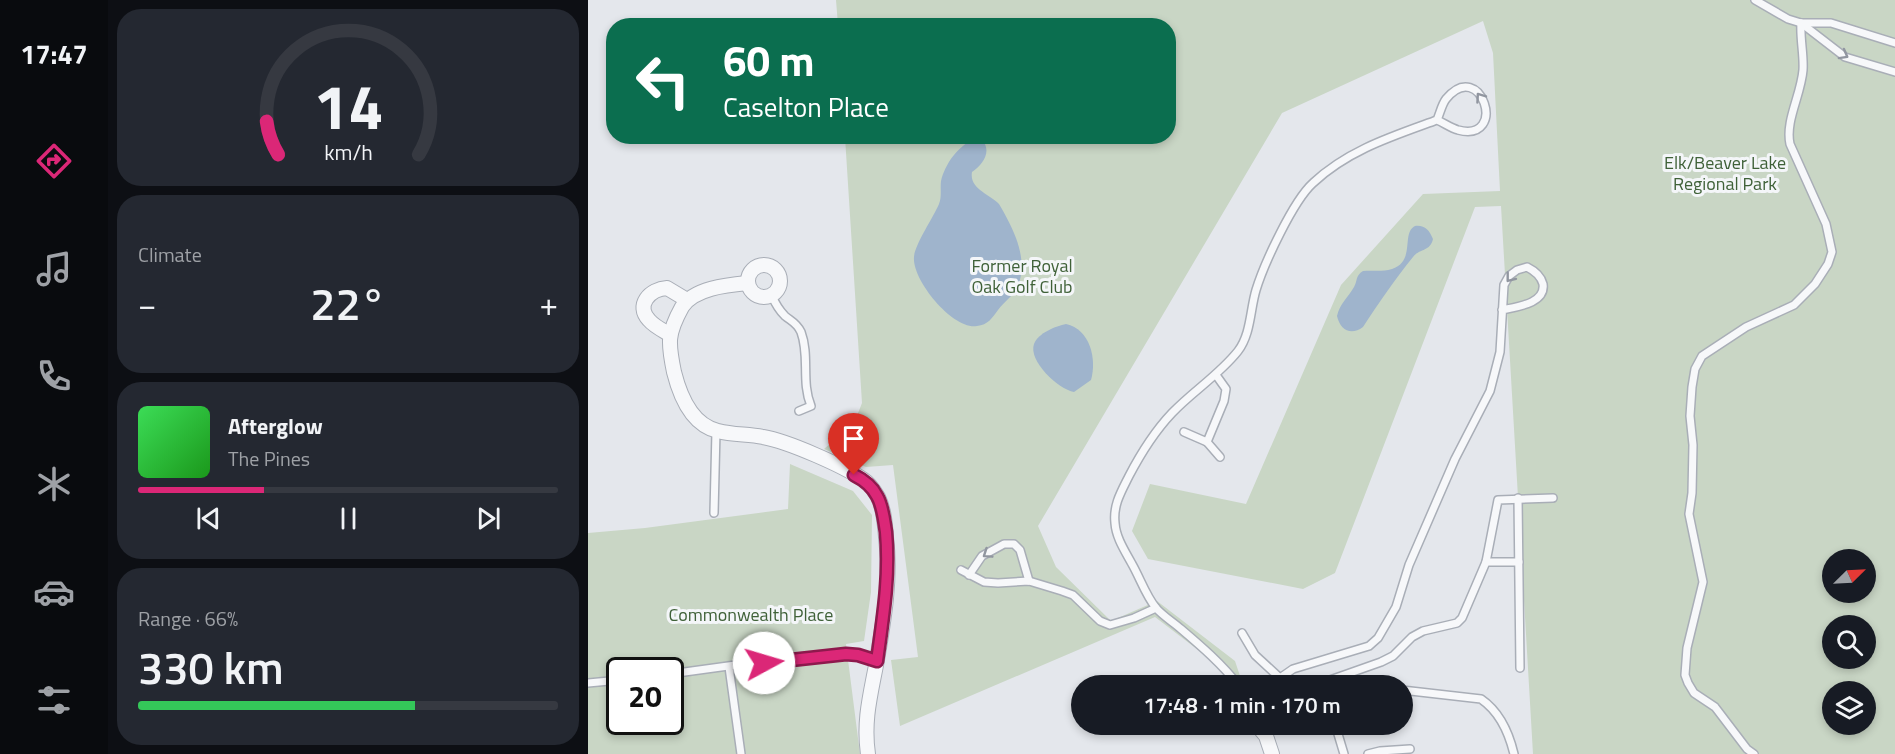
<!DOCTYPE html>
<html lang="en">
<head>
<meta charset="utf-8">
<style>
  body { margin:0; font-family:"Titillium Web",sans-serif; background:#242831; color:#f1f3f6; height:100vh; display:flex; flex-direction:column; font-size:22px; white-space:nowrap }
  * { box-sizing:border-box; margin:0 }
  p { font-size:20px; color:#9ea1a6 }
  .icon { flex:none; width:33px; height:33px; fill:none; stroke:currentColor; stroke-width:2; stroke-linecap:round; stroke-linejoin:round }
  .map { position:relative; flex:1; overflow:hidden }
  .panel { display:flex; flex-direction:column; gap:9px; padding:9px; background:#0d0f14; width:480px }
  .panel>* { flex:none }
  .banner { position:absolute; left:18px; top:18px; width:570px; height:126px; border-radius:24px; box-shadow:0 3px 9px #0003; background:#0b6e4f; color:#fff; overflow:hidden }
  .needle { width:39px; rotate:66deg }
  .tools { position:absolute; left:1234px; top:549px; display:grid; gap:12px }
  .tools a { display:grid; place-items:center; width:54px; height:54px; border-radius:50%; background:#171b24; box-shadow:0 3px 9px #0003; font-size:30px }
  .speed { position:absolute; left:18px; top:657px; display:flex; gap:12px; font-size:30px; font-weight:700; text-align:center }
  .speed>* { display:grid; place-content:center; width:78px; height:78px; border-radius:50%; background:#171b24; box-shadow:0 3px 9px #0003; line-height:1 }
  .speed .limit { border:3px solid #111; border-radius:9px; background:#fff; color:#111 }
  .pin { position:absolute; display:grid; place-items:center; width:51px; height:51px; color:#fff; margin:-62px -26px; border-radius:50% 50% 50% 0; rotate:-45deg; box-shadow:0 0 6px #0007 }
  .pin .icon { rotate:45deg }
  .me { position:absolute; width:66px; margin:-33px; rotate:84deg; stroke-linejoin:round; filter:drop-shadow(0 0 4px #0008) }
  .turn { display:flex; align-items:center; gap:21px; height:126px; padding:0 18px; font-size:27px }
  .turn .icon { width:78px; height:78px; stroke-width:2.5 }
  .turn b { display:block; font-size:42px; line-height:51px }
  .big { font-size:45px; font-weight:600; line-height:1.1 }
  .panel .tile { flex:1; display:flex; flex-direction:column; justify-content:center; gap:9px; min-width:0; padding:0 21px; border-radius:24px; background:#242831 }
  .panel .dial { align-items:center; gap:0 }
  .dial svg { height:156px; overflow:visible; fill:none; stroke:#363941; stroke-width:7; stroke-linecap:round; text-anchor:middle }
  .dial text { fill:#f1f3f6; stroke:none }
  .song { display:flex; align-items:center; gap:18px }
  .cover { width:72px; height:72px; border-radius:9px; background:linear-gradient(135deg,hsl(130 70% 55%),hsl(120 70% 35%)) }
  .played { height:6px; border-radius:3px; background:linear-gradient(90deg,#db2777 30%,#363941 30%) }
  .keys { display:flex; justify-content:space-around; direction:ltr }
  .heat { display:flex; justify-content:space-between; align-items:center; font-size:33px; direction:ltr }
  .charge { height:9px; border-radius:4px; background:linear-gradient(90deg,#34c759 66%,#363941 0) }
  .trip { position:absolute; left:483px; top:675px; width:342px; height:60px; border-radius:30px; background:#171b24; box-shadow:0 3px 9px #0003; font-weight:600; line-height:60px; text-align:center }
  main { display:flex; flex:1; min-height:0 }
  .tab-bar { display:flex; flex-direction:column; width:108px; justify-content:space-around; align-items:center; background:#090b0e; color:#9ea1a6 }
  .tab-bar .icon { width:42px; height:42px }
  .tab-bar .selected { color:#db2777 }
  .tab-bar b { font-size:27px; color:#f1f3f6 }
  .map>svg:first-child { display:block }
  .green { fill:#c9d6c5; fill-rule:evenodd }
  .water { fill:#9fb4cc }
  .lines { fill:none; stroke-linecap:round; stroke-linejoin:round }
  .service-casing { stroke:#a9aeb7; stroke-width:10 }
  .minor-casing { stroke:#a9aeb7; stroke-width:16 }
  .service { stroke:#f7f8fa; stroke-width:7 }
  .minor { stroke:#f7f8fa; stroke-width:14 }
  .oneway { stroke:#9196a0 }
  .route-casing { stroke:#8e194d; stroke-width:15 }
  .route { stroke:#db2777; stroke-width:10 }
  .labels { text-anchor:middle; stroke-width:6; stroke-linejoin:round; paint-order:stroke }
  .park-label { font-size:18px; fill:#3f6138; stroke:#f4f6f9 }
</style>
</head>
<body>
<main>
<nav class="tab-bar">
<b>17:47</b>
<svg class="icon selected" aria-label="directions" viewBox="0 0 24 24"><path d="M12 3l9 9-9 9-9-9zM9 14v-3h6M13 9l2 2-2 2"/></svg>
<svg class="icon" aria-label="music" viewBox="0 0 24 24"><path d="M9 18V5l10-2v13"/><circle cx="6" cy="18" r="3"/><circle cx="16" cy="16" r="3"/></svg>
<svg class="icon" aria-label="phone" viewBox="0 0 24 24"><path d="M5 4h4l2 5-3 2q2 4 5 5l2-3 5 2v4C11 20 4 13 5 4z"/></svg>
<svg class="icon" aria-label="climate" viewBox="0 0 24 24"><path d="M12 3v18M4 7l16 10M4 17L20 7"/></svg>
<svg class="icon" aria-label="car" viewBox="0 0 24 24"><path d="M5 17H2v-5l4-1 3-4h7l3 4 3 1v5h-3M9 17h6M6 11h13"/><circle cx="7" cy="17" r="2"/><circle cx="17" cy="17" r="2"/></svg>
<svg class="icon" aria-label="filters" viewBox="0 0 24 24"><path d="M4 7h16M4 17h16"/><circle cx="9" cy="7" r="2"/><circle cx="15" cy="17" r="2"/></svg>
</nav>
<section class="panel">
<div class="tile dial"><svg viewBox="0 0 100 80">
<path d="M14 69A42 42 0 1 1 86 69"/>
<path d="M14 69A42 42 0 0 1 8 52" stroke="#db2777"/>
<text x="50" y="56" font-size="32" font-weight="700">14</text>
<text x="50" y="72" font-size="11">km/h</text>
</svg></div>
<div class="tile"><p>Climate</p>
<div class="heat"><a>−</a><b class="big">22°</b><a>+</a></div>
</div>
<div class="tile">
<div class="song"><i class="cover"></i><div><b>Afterglow</b><p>The Pines</p></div></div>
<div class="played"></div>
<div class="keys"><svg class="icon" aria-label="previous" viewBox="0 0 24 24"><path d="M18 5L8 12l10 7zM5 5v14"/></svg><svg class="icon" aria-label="pause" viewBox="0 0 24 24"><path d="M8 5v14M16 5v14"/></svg><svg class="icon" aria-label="next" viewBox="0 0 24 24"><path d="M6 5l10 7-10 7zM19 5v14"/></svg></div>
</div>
<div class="tile"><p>Range · 66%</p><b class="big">330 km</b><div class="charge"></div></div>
</section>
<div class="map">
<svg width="1307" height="754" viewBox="0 0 1307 754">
  <rect width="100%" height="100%" fill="#e4e7ec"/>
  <g class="green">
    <path d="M248,0H1307V754H945L913,206L887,207L747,573L715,589L560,559L544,531L562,484L658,504L753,285L835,194L912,191L905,53L895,21L694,113L450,526L468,567L523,621L569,601L647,661L655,685H641L635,669L567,617L312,726L303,660L330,657L305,465L278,467L236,449L243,443L261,436L274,403L257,137L580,136V26L250,25ZM1245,560H1278V592H1245ZM1245,626H1278V658H1245ZM1245,692H1278V724H1245Z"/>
    <path d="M202,464L265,491L284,515L283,592L276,641L258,644L272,754H0V533L57,528L200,509ZM32,670H82V722H32Z"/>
  </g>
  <g class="water">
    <path d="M386,139H393C405,150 395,165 384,172C381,189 402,194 411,204C425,228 441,258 430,286C425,296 416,302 410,310C404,318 400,325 389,326C365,330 324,280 326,257C327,244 345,218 351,204C354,196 352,189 353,181C357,164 370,146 386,139Z"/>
    <path d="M827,226C837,225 841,230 845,239C842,252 832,248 825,257C808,278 790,304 775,327C763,336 752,330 749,316C752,303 760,298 766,287C770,280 767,276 775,271C785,270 794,272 804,269C828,261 813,233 827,226Z"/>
    <path d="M478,324C502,329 509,359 503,380L486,392C470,389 440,361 446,344C450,333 468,326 478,324Z"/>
  </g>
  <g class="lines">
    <g class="service-casing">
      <g id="service">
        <polyline points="1167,0 1200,19 1213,23 1257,57 1307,72"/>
        <polyline points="1213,23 1243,23 1307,43"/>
        <path d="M184,296C187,303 191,310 197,316C203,321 209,323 213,332C222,356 213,382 223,406L211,411"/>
        <polyline points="628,375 638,389 636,401 619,442 632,457"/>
        <polyline points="596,432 619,442"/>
        <polyline points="930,498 932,668"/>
        <polyline points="126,513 128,431"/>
        <polyline points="898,562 931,562"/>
        <polyline points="373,570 396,582 410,583 441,581 474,591 485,595 512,621 522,625 546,618 568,608"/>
        <polyline points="381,575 394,556 416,544 426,544 432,550 441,581"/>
        <polyline points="654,633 667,655 692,678"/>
        <polyline points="141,667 153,754"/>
        <polyline points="82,674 162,663 170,664 258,654 271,655 289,661"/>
        <polyline points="0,683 32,680"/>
        <path d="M651,686C634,664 613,646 593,629C585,622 575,616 568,608C558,596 552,578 544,564C537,551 528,538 527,523C525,505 533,492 541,476C553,453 566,432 584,413C605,391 631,375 650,351C663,334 662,310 668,290C676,264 705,201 725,183C760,150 805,136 849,120C856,123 863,128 870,130C921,143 893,56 858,99C854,104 852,113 849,120"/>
        <path d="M688,686L692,678L705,669L781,646L790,638L808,607L821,565L867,459L902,391L912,352L916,285L921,276L929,270L939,267C947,271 953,276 955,284C958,304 927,307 914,310"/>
        <polyline points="725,686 793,662 805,656 824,637 835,631 869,623 874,618 898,562 910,500 965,498"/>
        <polyline points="774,686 779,686"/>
        <path d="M814,690L893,699C912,712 921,733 926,754"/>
        <polyline points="747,724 756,754"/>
        <polyline points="780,754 792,751 822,749"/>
        <path d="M1166,754L1159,749L1127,707L1106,693L1100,683L1097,675L1099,648L1115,582L1101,514L1104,493L1105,445L1102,416L1104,387L1107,369L1114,356L1158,327L1206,305L1227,284L1240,264L1244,252L1238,224L1202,144C1197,121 1213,95 1215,70C1216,55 1212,39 1213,23"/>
      </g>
    </g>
    <g class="minor-casing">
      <g id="minor">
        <circle cx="176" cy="281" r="16"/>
        <path d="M160,283C139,285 106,288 94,307C79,334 80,343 86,372C92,396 104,425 130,431C145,435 160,434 175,437C199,441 256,466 276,480C281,483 287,492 290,497C296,509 297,524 298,537C303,578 296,619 289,660C283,693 275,720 280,754"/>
        <path d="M81,334C74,330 66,326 61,320C47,305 62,289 79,288L99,300"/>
        <polyline points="668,724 678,736 684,754"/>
      </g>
    </g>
    <use href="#service" class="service"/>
    <use href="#minor" class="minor"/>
  </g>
  <defs><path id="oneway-chevron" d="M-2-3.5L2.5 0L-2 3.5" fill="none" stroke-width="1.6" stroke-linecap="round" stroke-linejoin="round" transform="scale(1.5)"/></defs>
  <g class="oneway">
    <use href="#oneway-chevron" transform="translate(1256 55) rotate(29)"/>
    <use href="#oneway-chevron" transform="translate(892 97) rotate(-125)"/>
    <use href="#oneway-chevron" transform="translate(922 278) rotate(128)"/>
    <use href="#oneway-chevron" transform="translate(399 554) rotate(146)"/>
  </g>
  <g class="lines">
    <g class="route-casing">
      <path id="route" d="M176,663L258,654L270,655L289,661C295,617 302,576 298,532C296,520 295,506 289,496C284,486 276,480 266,475"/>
    </g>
    <use href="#route" class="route"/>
  </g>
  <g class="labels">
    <g class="park-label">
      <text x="1137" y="169">Elk/Beaver Lake<tspan x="1137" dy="21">Regional Park</tspan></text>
      <text x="434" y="272">Former Royal<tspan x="434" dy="21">Oak Golf Club</tspan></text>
      <text x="163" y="621">Commonwealth Place</text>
    </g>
  </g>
</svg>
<div class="tools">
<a><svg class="needle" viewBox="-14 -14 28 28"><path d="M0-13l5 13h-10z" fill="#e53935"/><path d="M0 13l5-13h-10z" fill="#9ea1a6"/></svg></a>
<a><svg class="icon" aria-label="search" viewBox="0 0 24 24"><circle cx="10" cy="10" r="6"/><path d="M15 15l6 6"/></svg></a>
<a><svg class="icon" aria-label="layers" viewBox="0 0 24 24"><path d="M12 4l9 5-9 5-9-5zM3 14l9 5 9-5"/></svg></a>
</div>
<div class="speed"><div class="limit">20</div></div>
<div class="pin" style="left:266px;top:475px;background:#d93025"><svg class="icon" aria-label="arrive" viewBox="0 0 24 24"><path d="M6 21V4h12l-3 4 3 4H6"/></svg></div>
<svg class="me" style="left:176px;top:663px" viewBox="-20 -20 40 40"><circle r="19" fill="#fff"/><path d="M0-13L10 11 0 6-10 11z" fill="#db2777"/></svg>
<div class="trip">17:48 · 1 min · 170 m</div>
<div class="banner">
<div class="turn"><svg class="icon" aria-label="left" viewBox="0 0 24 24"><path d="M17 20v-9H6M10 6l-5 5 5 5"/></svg><div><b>60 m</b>Caselton Place</div></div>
</div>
</div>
</main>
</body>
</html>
